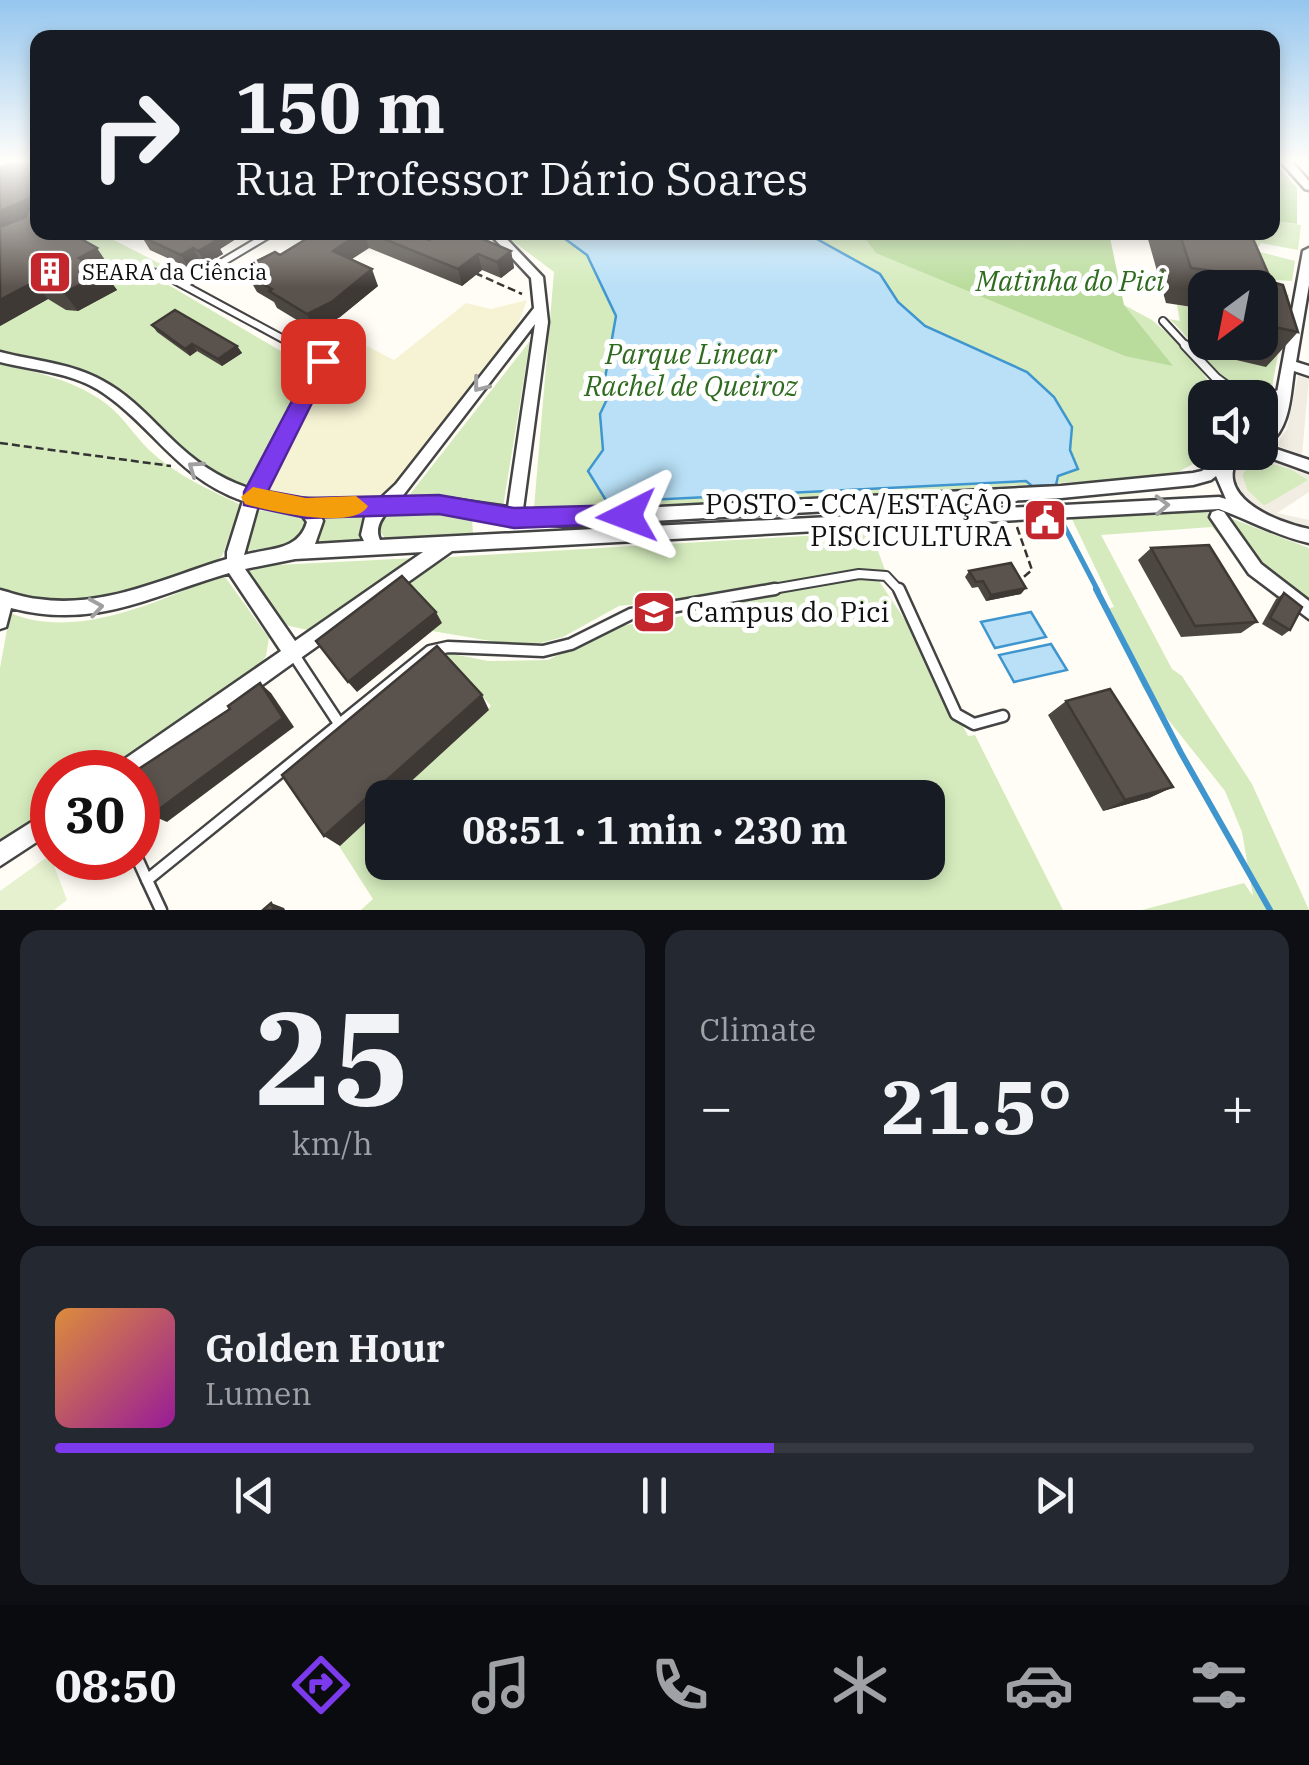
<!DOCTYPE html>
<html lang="en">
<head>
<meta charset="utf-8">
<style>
  body { margin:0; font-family:"IBM Plex Serif",serif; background:#242831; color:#f1f3f6; height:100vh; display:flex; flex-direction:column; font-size:38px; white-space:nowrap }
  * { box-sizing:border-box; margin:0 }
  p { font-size:32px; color:#9ea1a6 }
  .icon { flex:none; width:55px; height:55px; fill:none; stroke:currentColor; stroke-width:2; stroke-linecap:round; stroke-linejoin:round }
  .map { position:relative; height:910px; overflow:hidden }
  .details { display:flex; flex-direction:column; gap:20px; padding:20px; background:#0d0f14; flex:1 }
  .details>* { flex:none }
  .guide { position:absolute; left:30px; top:30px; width:1250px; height:210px; border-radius:20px; box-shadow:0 5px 15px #0003; background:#171b24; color:#f1f3f6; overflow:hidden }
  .needle { width:65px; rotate:212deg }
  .controls { position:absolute; left:1188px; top:270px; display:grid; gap:20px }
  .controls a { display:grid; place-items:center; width:90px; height:90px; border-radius:20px; background:#171b24; box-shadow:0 5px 15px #0003; font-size:50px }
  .speed { position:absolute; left:30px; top:750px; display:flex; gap:20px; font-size:50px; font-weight:700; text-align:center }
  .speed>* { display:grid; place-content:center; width:130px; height:130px; border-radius:50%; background:#171b24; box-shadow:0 5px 15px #0003; line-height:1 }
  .speed .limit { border:15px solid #d22; background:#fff; color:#111 }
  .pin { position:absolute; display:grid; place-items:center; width:85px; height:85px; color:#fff; margin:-42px; border-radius:20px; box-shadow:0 5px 15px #0006 }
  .me { position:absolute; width:110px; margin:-55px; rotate:267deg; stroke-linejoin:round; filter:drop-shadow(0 0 8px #0008) }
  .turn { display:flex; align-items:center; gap:35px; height:210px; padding:0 40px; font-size:45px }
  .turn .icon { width:130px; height:130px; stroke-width:2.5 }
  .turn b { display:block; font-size:70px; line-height:85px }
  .big { font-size:75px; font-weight:700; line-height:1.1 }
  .details .widget { flex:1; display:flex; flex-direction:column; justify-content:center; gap:15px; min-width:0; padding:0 35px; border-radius:20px; background:#242831 }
  .details .dial { align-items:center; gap:0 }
  .dial b { font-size:130px; line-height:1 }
  .song { display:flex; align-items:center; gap:30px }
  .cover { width:120px; height:120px; border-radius:15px; background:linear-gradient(135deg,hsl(30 70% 55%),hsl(300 70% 35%)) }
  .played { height:10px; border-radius:5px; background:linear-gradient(90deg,#7c3aed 60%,#363941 60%) }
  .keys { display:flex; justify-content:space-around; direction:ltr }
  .heat { display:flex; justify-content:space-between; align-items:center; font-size:55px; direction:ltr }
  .details .tiles { flex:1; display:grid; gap:20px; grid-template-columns:1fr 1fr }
  .widget:last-child { grid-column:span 2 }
  .trip { position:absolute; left:365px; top:780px; width:580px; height:100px; border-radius:20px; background:#171b24; box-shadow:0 5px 15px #0003; font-weight:700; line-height:100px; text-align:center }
  .tabs { display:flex; height:160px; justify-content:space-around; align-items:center; background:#090b0e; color:#9ea1a6 }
  .tabs .icon { width:70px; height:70px }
  .tabs .selected { color:#7c3aed }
  .tabs b { font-size:45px; color:#f1f3f6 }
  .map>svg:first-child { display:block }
  .farmland { fill:#f6f3d4 }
  .green { fill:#d5ebbd }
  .forest { fill:#b9dc9c }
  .pitch { fill:#e6f2cf }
  .plaza { fill:#f1ede2; fill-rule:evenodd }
  .water { fill:#b9e0f7; stroke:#3f96cf; stroke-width:2.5 }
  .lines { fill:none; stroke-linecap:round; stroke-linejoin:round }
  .stream-far1 { stroke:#3f96cf; stroke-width:5 }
  .stream { stroke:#3f96cf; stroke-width:6 }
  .service-far2-casing { stroke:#444; stroke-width:10 }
  .service-far1-casing { stroke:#444; stroke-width:12 }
  .service-casing { stroke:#444; stroke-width:15 }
  .minor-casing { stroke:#444; stroke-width:5 }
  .path { stroke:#333; stroke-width:2.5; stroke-dasharray:8 4; stroke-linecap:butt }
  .service-far2 { stroke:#fff; stroke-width:6 }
  .service-far1 { stroke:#fff; stroke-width:8 }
  .service { stroke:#fff; stroke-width:10 }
  .minor { fill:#fff; fill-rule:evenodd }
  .wall { fill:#4d4742 }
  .shaded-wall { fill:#3f3936 }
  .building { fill:#5a524d; stroke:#3f3936; stroke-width:2.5 }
  .oneway { stroke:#a0a0a0 }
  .route { fill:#7c3aed; stroke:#51269a; stroke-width:2.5 }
  .slow { fill:#f59e0b }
  .labels { text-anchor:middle; stroke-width:10; stroke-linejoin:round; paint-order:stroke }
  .far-poi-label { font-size:22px; fill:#111; stroke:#fff; text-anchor:start }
  .park-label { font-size:28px; font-style:italic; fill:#2f6b1f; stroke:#fff }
  .poi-label { font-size:28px; fill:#111; stroke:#fff; text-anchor:end }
</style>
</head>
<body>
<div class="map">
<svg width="1309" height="910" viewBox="0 0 1309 910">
  <rect width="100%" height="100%" fill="#fffdf5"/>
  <polygon class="farmland" points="527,300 510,345 381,499 299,501 263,494 322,376 355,340 394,360 466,303 491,309"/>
  <g class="green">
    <polygon points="1273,221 1301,225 1298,250 1261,243 1256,251 1295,261 1292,281 1274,280 1274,285 1211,233 1272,232"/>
    <polygon points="61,233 111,233 106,236 186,277 265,233 187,278 153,266 150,274 296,360 297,388 250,483 245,487 217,475 181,450 104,380 74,366 0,350 0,309"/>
    <polygon points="502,233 1088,233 1124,305 1152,320 1188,351 1209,382 1236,397 1205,398 1205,452 1213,453 1171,476 545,514 534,508 554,272"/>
    <path d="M1260,290L1289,295L1271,392C1222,404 1201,345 1169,319L1180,321L1177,305L1205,309V342H1260Z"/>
    <polygon points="530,341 503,507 458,499 407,498"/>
    <path d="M0,364C36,372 70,379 101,400C121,413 132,433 149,450C176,475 209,490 241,505L222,556C212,567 194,570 181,576C127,597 55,617 0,589Z"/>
    <polygon points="1265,462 1291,469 1309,480 1264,506 1247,490 1242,475 1247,467"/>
    <polygon points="256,510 299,515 306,522 304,533 288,545 245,551"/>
    <polygon points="1180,511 1217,513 1309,548 1309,618 1274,597 1212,527 1101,535 1172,669 1182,676 1252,784 1309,910 1142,910 1244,883 1253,896 1242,832 1225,791 1143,688 1106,609 1114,607 1071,517"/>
    <polygon points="417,512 472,519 473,534 386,539 380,532 380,523 389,513"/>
    <polygon points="365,514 361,528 365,540 315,543 325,516"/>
    <polygon points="871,532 885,570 873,572 919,641 968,736 975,735 1063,910 361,910 373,899 339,846 382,806 382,862 928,862 928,798 391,797 491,706 442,652 488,661 548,660 614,627 702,613 710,596 619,606 563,637 526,647 432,631 409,588 411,581 449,557"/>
    <polygon points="416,558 312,631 285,625 247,571 276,565"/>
    <path d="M223,574L269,638L266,656L253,674L114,772H52V816L23,836L0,842V668L10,613C78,641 161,600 223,574Z"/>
  </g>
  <g class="forest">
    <polygon points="1273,161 1297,188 1297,224 1273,221"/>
    <polygon points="861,233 1109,233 1124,305 1173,366 1125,356 876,253"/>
  </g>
  <polygon class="pitch" points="50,855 67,900 54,910 0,910 0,891"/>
  <g class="plaza">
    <polygon points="1298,375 1309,378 1302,455 1276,445 1287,429"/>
    <path d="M1261,455L1309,473V492L1277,513L1309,520V527L1281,522L1258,510L1236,488L1232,467L1243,458ZM1265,462L1291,469L1308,480L1264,506L1247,490L1242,474L1247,467Z"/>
  </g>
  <g class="water">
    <polygon points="557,233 806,233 880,274 898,302 925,326 1027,372 1054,397 1072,427 1070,450 1078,469 1058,476 1056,485 1032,486 1026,481 607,502 588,471 603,450 600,414 609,395 604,384 616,316 587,255"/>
    <polygon points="1031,612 1046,637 995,648 981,622"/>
    <polygon points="1051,644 1067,670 1014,682 999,655"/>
  </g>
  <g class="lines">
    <polyline class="stream-far1" points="1061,520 1098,591"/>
    <polyline class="stream" points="1096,589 1181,753 1270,910"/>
    <g class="service-far2-casing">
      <g id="service-far2">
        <polyline points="121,275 139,270 163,274 298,347"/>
        <polyline points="184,285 273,232"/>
        <polyline points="1163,321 1187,347"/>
      </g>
    </g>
    <g class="service-far1-casing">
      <g id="service-far1">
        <polyline points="1185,345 1216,378 1243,398"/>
        <polyline points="1260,398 1285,393"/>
        <polyline points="1260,408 1279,420"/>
        <polyline points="252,499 323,361 293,345"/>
        <polyline points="761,591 859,574 886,576 900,591"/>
      </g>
    </g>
    <g class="service-casing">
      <g id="service">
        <polyline points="899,589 956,714 974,724 1003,716"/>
        <polyline points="294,655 340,725"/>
        <polyline points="137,858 147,880 430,651 448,647 543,651 571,644 631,614 775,589"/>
        <polyline points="147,880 161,910"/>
      </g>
    </g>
    <g class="minor-casing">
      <g id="minor">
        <polygon points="1279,160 1290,160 1309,181 1309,190 1305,189"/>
        <path d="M488,232H500L543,277L548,322L523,509L563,512L1061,486L1193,473L1202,471L1224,452H1242C1208,495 1275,522 1309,529V543C1277,536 1249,520 1219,509L452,551L302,657L300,661L293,663L138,774L113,772L116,765L281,651L229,573C150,596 96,630 11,608L6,627L0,629V590C12,593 25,598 38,599C104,609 166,577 227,559V552L243,501C174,476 153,424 97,389C68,372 32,370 0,362V352C34,361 72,363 103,381C133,397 155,424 179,446C240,502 301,502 380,499L396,484L534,308L531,278ZM535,324L508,507L451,499L401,498ZM1216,476L1226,499L1219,497L380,540C375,529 380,520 387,512H451L507,520L514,525L520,522L563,526L1061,498L1193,485L1211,480ZM258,505L300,512L307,522C299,551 269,548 244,555ZM319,513H366L361,535L364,541L315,544L323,521ZM423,552L295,641L245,569L295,559Z"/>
        <path d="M1309,248V285L1296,362L1309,366V376L1294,371C1290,399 1290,428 1267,446L1309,460V472L1254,452H1260V435L1267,429L1272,420L1303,251Z"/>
        <polygon points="1218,510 1224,512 1261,564 1309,601 1309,619 1249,574 1210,517 1212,512"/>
        <polygon points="52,809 52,832 0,866 0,842"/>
      </g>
    </g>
    <g class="path">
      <polyline points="475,273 522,294"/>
      <polyline points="0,443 171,466"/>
      <polyline points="1017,527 1032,570 1020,580"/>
    </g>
    <use href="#service-far2" class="service-far2"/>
    <use href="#service-far1" class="service-far1"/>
    <use href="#service" class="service"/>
    <use href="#minor" class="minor"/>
  </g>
  <g class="wall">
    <polygon points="38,232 109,266 101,270 117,290 78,311 66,310 48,299 0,326"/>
    <polygon points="150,232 247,232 220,249 223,254 206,264 200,261 189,268 150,250 142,237"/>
    <polygon points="302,232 411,232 429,240 511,251 514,268 501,278 482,270 462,286 369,248 351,259 378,286 340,317 315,331 277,308 274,302 257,292 248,276 251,274 249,270 280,255 305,239"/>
    <polygon points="1146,232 1250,232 1272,282 1298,332 1266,367 1215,355 1213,342 1260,342 1260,288 1205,288 1205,309 1166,303"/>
    <polygon points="152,325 237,346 242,353 222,366 197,351 190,356 157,332"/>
    <polygon points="1151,548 1257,622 1241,633 1181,637 1138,560"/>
    <polygon points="969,571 1021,594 986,601 978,587 972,588 965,577"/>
    <polygon points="1284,593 1290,630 1282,636 1262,624 1276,599"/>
    <polygon points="1066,701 1173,787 1149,798 1103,811 1048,715"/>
  </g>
  <g class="shaded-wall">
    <polygon points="38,195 38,218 0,235 0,211"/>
    <polygon points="219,232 247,232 220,249 223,254 206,264 198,251 210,238"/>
    <polygon points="361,232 364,232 369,248 340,267 333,251"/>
    <polygon points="97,248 109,266 92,275 79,258"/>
    <polygon points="193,248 200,261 189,268 181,255"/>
    <polygon points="511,251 514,268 501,278 497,262"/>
    <polygon points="478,254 482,270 462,286 458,269"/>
    <polygon points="372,269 378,286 340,317 315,331 307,314"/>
    <polygon points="104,272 117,290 78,311 64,293"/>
    <polygon points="34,282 48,299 0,326 0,300"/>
    <polygon points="192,344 197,351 190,356 185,349"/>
    <polygon points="237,346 242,353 222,366 218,359"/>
    <polygon points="1026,588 1021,594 986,601 991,595"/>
    <polygon points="436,612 442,623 357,692 348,682"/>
    <polygon points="260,683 271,693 294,727 167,822 151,815"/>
    <polygon points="482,695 489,710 393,798 382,798 382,807 340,846 324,836"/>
    <polygon points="1173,787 1149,798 1103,811 1125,800"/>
    <polygon points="271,903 284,908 285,910 274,910"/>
  </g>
  <g class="building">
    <polygon points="20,160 38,160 38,195 0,211 0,167"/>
    <polygon points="28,209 38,214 38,232 69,232 97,248 79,258 104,272 64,293 52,292 34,282 0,300 0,227 26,217"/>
    <polygon points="150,232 219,232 210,238 216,241 198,251 193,248 181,255 142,237"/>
    <polygon points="305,232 361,232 333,251 372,269 333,301 307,314 269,291 272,289 248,276 254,272 249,270 255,262 275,252 280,255 311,236"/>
    <polygon points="367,232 411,232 429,240 440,232 466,232 511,251 497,262 478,254 458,269"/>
    <polygon points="1179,232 1250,232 1272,282 1283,285 1298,332 1260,324 1260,288 1254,288 1252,276 1191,268"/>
    <polygon points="175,310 237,346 218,359 192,344 185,349 152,325"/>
    <polygon points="1209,545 1257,622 1195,626 1151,548"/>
    <polygon points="1011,563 1026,588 991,595 983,581 976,582 969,571"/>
    <polygon points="402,576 436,612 348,682 316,641"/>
    <polygon points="1284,593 1302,607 1290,630 1270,618"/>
    <polygon points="437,646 482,695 324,836 282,775"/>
    <polygon points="260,683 283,718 151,815 138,786 138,772 134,772 230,709 228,706"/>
    <polygon points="1110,689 1173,787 1125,800 1066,701"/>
    <polygon points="271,903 274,910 263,910"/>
  </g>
  <defs><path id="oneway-chevron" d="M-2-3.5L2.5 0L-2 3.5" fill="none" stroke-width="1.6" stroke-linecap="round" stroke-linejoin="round" transform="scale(2.5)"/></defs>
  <g class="oneway">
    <use href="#oneway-chevron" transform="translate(480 385) rotate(128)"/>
    <use href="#oneway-chevron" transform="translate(195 468) rotate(-145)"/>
    <use href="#oneway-chevron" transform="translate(1162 505) rotate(-2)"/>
    <use href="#oneway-chevron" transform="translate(96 607) rotate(-9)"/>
  </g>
  <linearGradient id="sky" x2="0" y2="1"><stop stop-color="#95c6ee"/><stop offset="0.56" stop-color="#fffefa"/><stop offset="1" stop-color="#fffefa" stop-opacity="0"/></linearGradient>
  <rect width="1309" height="288" fill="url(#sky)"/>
  <polygon class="route" points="323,354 333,361 268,491 306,498 439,495 514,508 627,505 639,516 636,523 514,528 439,514 306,518 244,505 244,492 313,361"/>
  <path class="slow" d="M253,487L306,498L356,496L368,506C355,531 268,511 245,504L241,497Z"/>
  <defs>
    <g id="building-square" transform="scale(2.25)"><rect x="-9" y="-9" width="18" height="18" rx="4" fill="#c4262e" stroke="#fff"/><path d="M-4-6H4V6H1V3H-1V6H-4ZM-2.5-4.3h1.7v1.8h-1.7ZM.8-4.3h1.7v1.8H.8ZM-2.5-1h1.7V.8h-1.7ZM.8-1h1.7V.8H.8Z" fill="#fff"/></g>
    <g id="civic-square" transform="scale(2.25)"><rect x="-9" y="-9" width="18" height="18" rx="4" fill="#c4262e" stroke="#fff"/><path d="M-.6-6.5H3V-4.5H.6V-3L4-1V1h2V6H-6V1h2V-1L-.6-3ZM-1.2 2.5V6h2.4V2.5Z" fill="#fff"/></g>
    <g id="university-square" transform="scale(2.25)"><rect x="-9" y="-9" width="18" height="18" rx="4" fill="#c4262e" stroke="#fff"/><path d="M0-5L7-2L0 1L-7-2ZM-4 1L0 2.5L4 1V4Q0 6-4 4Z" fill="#fff"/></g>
  </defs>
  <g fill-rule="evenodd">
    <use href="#building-square" x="50" y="272"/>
    <use href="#civic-square" x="1045" y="520"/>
    <use href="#university-square" x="654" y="612"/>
  </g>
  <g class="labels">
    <g class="far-poi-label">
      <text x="82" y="280">SEARA da Ciência</text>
    </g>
    <g class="park-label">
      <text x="1070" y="291">Matinha do Pici</text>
      <text x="691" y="364">Parque Linear<tspan x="691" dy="32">Rachel de Queiroz</tspan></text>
    </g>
    <g class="poi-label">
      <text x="1012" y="514">POSTO - CCA/ESTAÇÃO<tspan x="1012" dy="32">PISCICULTURA</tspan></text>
      <text x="686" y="622" text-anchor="start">Campus do Pici</text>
    </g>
  </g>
</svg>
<div class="controls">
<a><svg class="needle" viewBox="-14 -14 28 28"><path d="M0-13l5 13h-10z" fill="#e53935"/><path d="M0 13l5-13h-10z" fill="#9ea1a6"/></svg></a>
<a><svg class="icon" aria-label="sound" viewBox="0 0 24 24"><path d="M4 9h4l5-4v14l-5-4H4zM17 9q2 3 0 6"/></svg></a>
</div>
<div class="speed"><div class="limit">30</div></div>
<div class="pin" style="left:323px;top:361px;background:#d93025"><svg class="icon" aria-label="arrive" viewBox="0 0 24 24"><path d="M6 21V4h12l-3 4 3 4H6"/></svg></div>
<svg class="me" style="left:627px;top:516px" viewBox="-20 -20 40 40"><path d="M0-17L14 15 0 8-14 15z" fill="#7c3aed" stroke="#fff" stroke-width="4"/></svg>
<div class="trip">08:51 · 1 min · 230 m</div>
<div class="guide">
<div class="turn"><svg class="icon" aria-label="right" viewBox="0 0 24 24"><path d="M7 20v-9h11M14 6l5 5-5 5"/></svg><div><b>150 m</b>Rua Professor Dário Soares</div></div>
</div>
</div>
<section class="details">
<div class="tiles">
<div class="widget dial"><b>25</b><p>km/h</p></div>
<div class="widget"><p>Climate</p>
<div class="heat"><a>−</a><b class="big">21.5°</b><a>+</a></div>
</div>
<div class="widget">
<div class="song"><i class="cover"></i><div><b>Golden Hour</b><p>Lumen</p></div></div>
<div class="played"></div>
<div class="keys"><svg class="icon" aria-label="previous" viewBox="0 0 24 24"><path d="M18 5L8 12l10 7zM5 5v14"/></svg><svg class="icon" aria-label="pause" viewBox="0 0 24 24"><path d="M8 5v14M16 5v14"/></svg><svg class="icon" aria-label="next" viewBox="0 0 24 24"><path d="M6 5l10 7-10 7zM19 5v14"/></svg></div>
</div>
</div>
</section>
<nav class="tabs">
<b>08:50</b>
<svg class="icon selected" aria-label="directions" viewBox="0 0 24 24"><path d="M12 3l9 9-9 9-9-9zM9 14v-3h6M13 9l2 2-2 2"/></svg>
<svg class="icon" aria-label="music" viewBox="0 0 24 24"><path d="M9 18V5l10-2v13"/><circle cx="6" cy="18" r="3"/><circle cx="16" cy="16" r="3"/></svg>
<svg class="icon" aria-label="phone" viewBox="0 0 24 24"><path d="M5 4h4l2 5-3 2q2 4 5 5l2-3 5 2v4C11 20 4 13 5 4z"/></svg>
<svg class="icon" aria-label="climate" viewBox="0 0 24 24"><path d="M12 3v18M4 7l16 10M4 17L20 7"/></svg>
<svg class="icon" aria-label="car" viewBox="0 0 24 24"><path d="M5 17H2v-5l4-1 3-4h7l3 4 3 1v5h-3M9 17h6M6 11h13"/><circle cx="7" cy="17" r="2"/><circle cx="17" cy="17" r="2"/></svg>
<svg class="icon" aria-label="filters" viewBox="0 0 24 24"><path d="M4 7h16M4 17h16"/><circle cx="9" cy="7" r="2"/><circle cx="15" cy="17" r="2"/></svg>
</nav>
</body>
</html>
